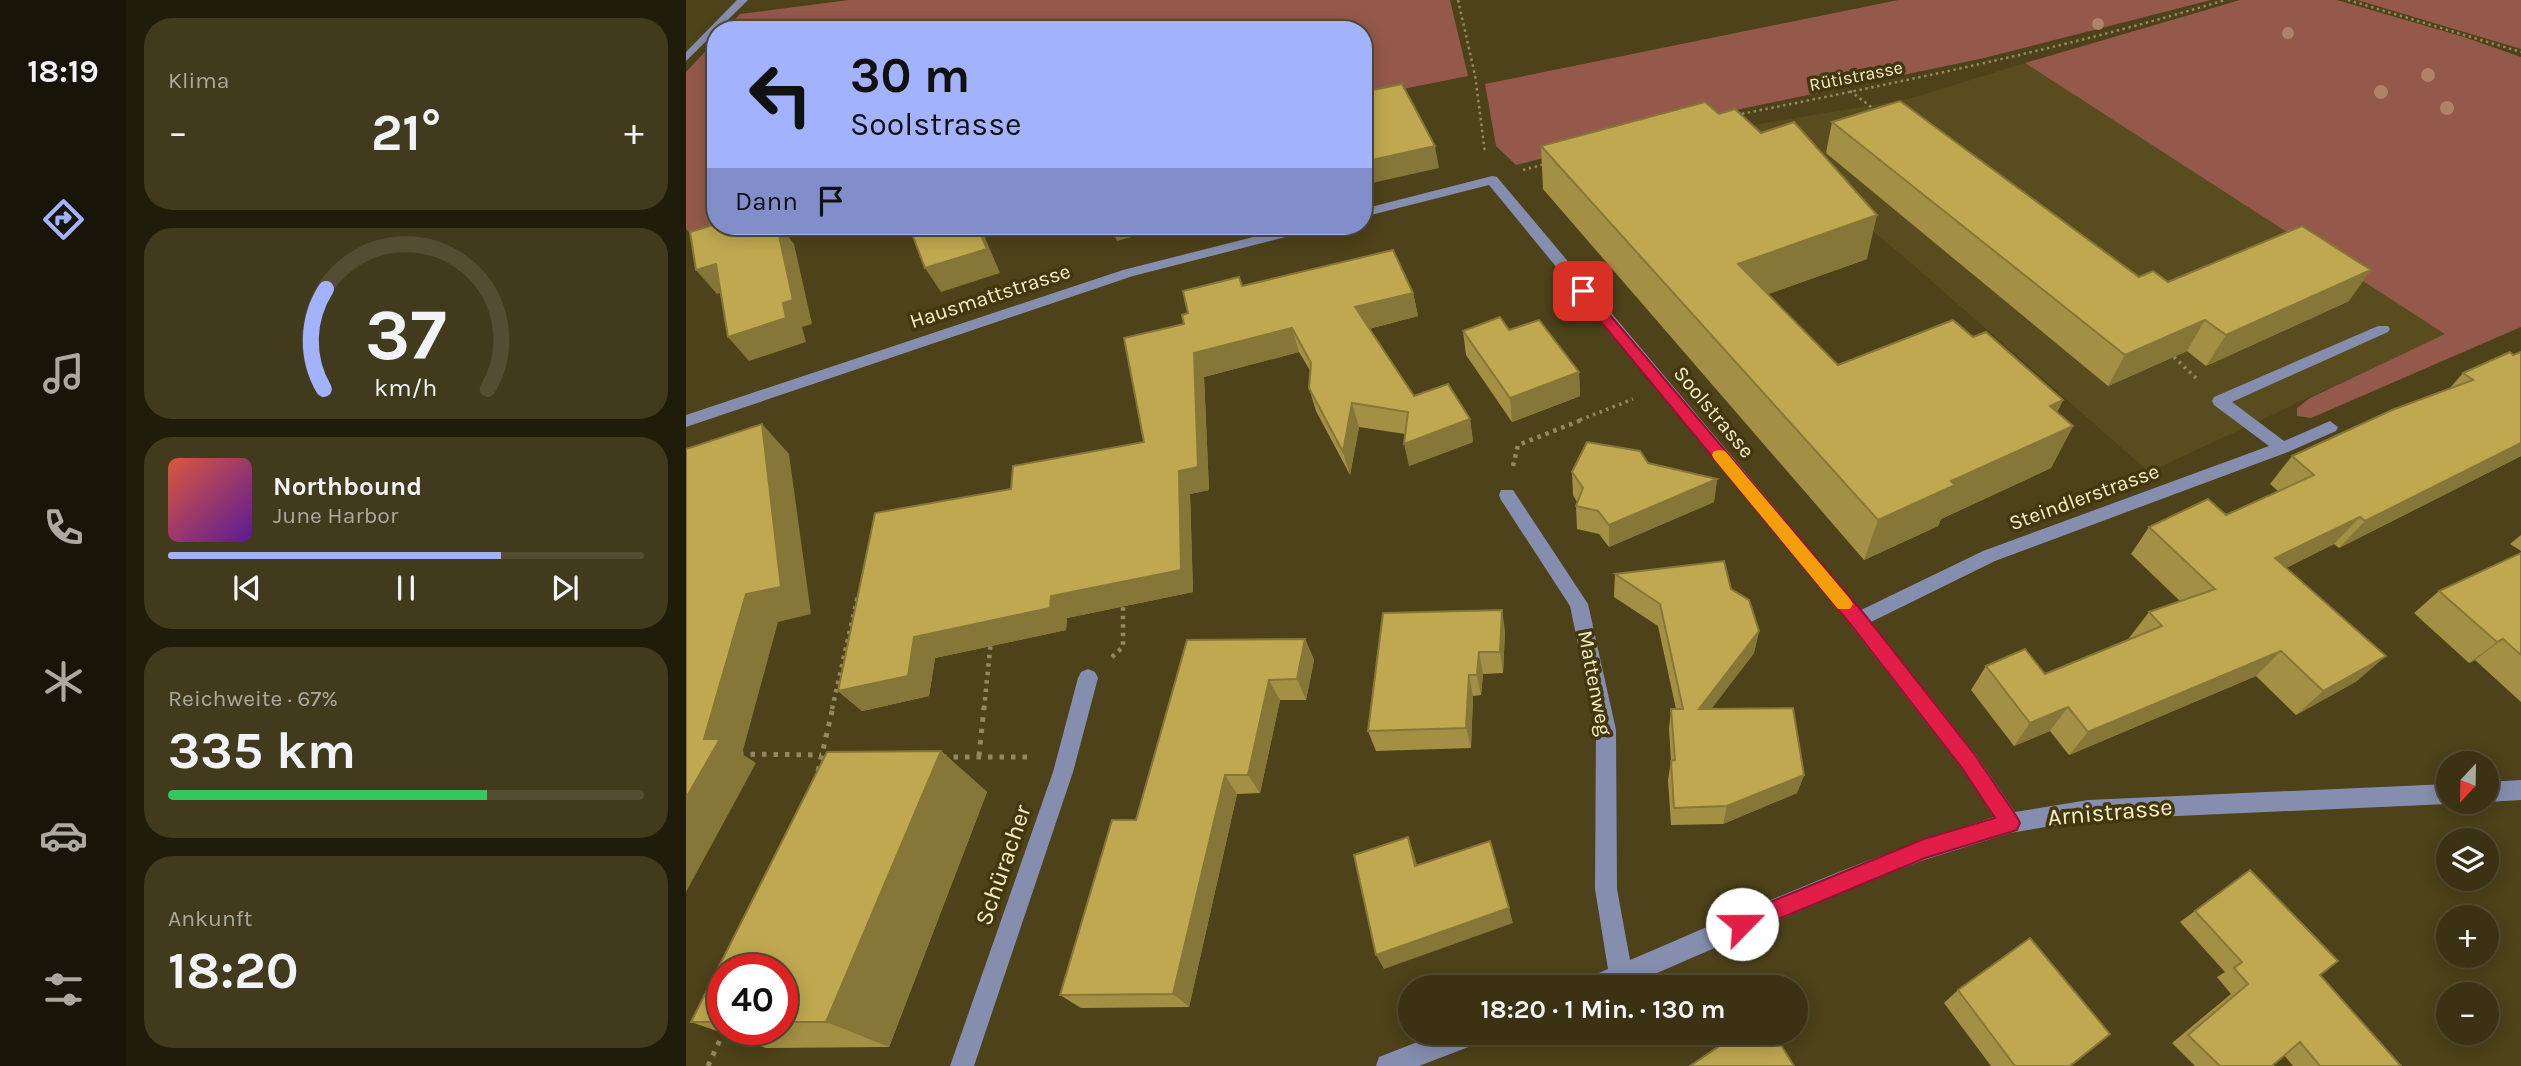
<!DOCTYPE html>
<html lang="de">
<head>
<meta charset="utf-8">
<style>
  body { margin:0; font-family:Karla,sans-serif; background:#413a1c; color:#f1f3f6; height:100vh; display:flex; flex-direction:column; font-size:26px; white-space:nowrap }
  * { box-sizing:border-box; margin:0 }
  p { font-size:23px; color:#abaaa0 }
  .icon { flex:none; width:38px; height:38px; fill:none; stroke:currentColor; stroke-width:2; stroke-linecap:round; stroke-linejoin:round }
  .map { position:relative; flex:1; overflow:hidden }
  .sheet { display:flex; flex-direction:column; gap:18px; padding:18px; background:#201c0a; width:560px }
  .sheet>* { flex:none }
  .hud { position:absolute; left:21px; top:21px; width:665px; height:214px; border-radius:28px; box-shadow:0 4px 18px #0003,0 0 0 2px #544d33; background:#a3b2fd; color:#111; overflow:hidden }
  .needle { width:46px; rotate:202deg }
  .fabs { position:absolute; left:1750px; top:751px; display:grid; gap:14px }
  .fabs a { display:grid; place-items:center; width:63px; height:63px; border-radius:50%; background:#3a3213; box-shadow:0 4px 18px #0003,0 0 0 2px #544d33; font-size:35px }
  .speed { position:absolute; left:21px; top:954px; display:flex; gap:14px; font-size:35px; font-weight:700; text-align:center }
  .speed>* { display:grid; place-content:center; width:91px; height:91px; border-radius:50%; background:#3a3213; box-shadow:0 4px 18px #0003,0 0 0 2px #544d33; line-height:1 }
  .speed .limit { border:10px solid #d22; background:#fff; color:#111 }
  .pin { position:absolute; display:grid; place-items:center; width:60px; height:60px; color:#fff; margin:-30px; border-radius:14px; box-shadow:0 4px 10px #0006 }
  .me { position:absolute; width:77px; margin:-38px; rotate:67deg; stroke-linejoin:round; filter:drop-shadow(0 0 5px #0008) }
  .turn { display:flex; align-items:center; gap:24px; height:147px; padding:0 28px; font-size:32px }
  .turn .icon { width:91px; height:91px; stroke-width:2.5 }
  .turn b { display:block; font-size:49px; line-height:60px }
  .then { display:flex; align-items:center; height:66px; padding:0 28px; background:#0003; gap:14px; font-size:26px }
  .big { font-size:52px; font-weight:700; line-height:1.1 }
  .sheet .widget { flex:1; display:flex; flex-direction:column; justify-content:center; gap:10px; min-width:0; padding:0 24px; border-radius:28px; background:#413a1c }
  .sheet .dial { align-items:center; gap:0 }
  .dial svg { height:182px; overflow:visible; fill:none; stroke:#544d33; stroke-width:7; stroke-linecap:round; text-anchor:middle }
  .dial text { fill:#f1f3f6; stroke:none }
  .song { display:flex; align-items:center; gap:21px }
  .cover { width:84px; height:84px; border-radius:10px; background:linear-gradient(135deg,hsl(10 70% 55%),hsl(270 70% 35%)) }
  .played { height:7px; border-radius:4px; background:linear-gradient(90deg,#a3b2fd 70%,#544d33 70%) }
  .keys { display:flex; justify-content:space-around; direction:ltr }
  .heat { display:flex; justify-content:space-between; align-items:center; font-size:38px; direction:ltr }
  .charge { height:10px; border-radius:5px; background:linear-gradient(90deg,#34c759 67%,#544d33 0) }
  .trip { position:absolute; left:712px; top:975px; width:410px; height:70px; border-radius:35px; background:#3a3213; box-shadow:0 4px 18px #0003,0 0 0 2px #544d33; font-weight:700; line-height:70px; text-align:center }
  main { display:flex; flex:1; min-height:0 }
  .tab-bar { display:flex; flex-direction:column; width:126px; justify-content:space-around; align-items:center; background:#171408; color:#abaaa0 }
  .tab-bar .icon { width:49px; height:49px }
  .tab-bar .selected { color:#a3b2fd }
  .tab-bar b { font-size:32px; color:#f1f3f6 }
  .map>svg:first-child { display:block }
  .built { fill:#594d1f }
  .green { fill:#94594a }
  .lines { fill:none; stroke-linecap:round; stroke-linejoin:round }
  .path-far3 { stroke:#938961; stroke-width:2.5; stroke-dasharray:2.5 3.5; stroke-linecap:butt }
  .path-far2 { stroke:#938961; stroke-width:3.5; stroke-dasharray:2.5 4.5; stroke-linecap:butt }
  .path-far1 { stroke:#938961; stroke-width:4.5; stroke-dasharray:3.5 5; stroke-linecap:butt }
  .path { stroke:#938961; stroke-width:5; stroke-dasharray:4.5 7; stroke-linecap:butt }
  .minor { fill:#868eaf; fill-rule:evenodd }
  .tree { fill:#ae8367 }
  .wall { fill:#a49045; fill-rule:evenodd }
  .shaded-wall { fill:#867638 }
  .building { fill:#bfa850; stroke:#867638; stroke-width:2 }
  .route { fill:#e11d48; stroke:#92132f; stroke-width:2 }
  .slow { fill:#f59e0b }
  .labels { text-anchor:middle; stroke-width:7; stroke-linejoin:round; paint-order:stroke }
  .far-street-label { font-size:18px; fill:#f8eec8; stroke:#42370d }
  .street-label { font-size:21px; fill:#f8eec8; stroke:#42370d }
  .near-street-label { font-size:24px; fill:#f8eec8; stroke:#42370d }
</style>
</head>
<body>
<main>
<nav class="tab-bar">
<b>18:19</b>
<svg class="icon selected" aria-label="directions" viewBox="0 0 24 24"><path d="M12 3l9 9-9 9-9-9zM9 14v-3h6M13 9l2 2-2 2"/></svg>
<svg class="icon" aria-label="music" viewBox="0 0 24 24"><path d="M9 18V5l10-2v13"/><circle cx="6" cy="18" r="3"/><circle cx="16" cy="16" r="3"/></svg>
<svg class="icon" aria-label="phone" viewBox="0 0 24 24"><path d="M5 4h4l2 5-3 2q2 4 5 5l2-3 5 2v4C11 20 4 13 5 4z"/></svg>
<svg class="icon" aria-label="climate" viewBox="0 0 24 24"><path d="M12 3v18M4 7l16 10M4 17L20 7"/></svg>
<svg class="icon" aria-label="car" viewBox="0 0 24 24"><path d="M5 17H2v-5l4-1 3-4h7l3 4 3 1v5h-3M9 17h6M6 11h13"/><circle cx="7" cy="17" r="2"/><circle cx="17" cy="17" r="2"/></svg>
<svg class="icon" aria-label="filters" viewBox="0 0 24 24"><path d="M4 7h16M4 17h16"/><circle cx="9" cy="7" r="2"/><circle cx="15" cy="17" r="2"/></svg>
</nav>
<section class="sheet">
<div class="widget"><p>Klima</p>
<div class="heat"><a>−</a><b class="big">21°</b><a>+</a></div>
</div>
<div class="widget dial"><svg viewBox="0 0 100 80">
<path d="M14 69A42 42 0 1 1 86 69"/>
<path d="M14 69A42 42 0 0 1 15 25" stroke="#a3b2fd"/>
<text x="50" y="56" font-size="32" font-weight="700">37</text>
<text x="50" y="72" font-size="11">km/h</text>
</svg></div>
<div class="widget">
<div class="song"><i class="cover"></i><div><b>Northbound</b><p>June Harbor</p></div></div>
<div class="played"></div>
<div class="keys"><svg class="icon" aria-label="previous" viewBox="0 0 24 24"><path d="M18 5L8 12l10 7zM5 5v14"/></svg><svg class="icon" aria-label="pause" viewBox="0 0 24 24"><path d="M8 5v14M16 5v14"/></svg><svg class="icon" aria-label="next" viewBox="0 0 24 24"><path d="M6 5l10 7-10 7zM19 5v14"/></svg></div>
</div>
<div class="widget"><p>Reichweite · 67%</p><b class="big">335 km</b><div class="charge"></div></div>
<div class="widget"><p>Ankunft</p><b class="big">18:20</b></div>
</section>
<div class="map">
<svg width="1835" height="1066" viewBox="0 0 1835 1066">
  <rect width="100%" height="100%" fill="#4d4219"/>
  <polygon class="built" points="1339,63 1760,334 1463,472 1225,263 1062,126 1223,99"/>
  <g class="green">
    <polygon points="163,0 764,0 782,76 677,97 677,30 39,30 54,14"/>
    <polygon points="1212,0 1525,0 1298,58 1022,116 830,165 810,146 799,84"/>
    <polygon points="1554,0 1651,0 1778,37 1835,57 1835,327 1625,418 1611,416 1611,408 1624,398 1759,334 1339,63"/>
    <polygon points="1671,0 1835,0 1835,49"/>
    <polygon points="30,40 30,226 5,234 0,229 0,72"/>
  </g>
  <g class="lines">
    <g class="path-far3">
      <polyline points="772,0 789,75 799,153"/>
      <polyline points="1662,0 1835,52"/>
      <polyline points="1164,91 1192,112"/>
      <path d="M1050,115C1214,82 1379,49 1539,0"/>
      <polyline points="837,170 859,164"/>
    </g>
    <g class="path-far2">
      <polyline points="1488,357 1511,379"/>
      <polyline points="894,420 947,399"/>
    </g>
    <g class="path-far1">
      <polyline points="827,466 832,445 898,419"/>
      <polyline points="426,657 437,647 437,601"/>
      <polyline points="146,709 172,595"/>
      <polyline points="298,709 305,640"/>
    </g>
    <g class="path">
      <polyline points="53,754 135,755"/>
      <polyline points="293,756 298,707"/>
      <polyline points="256,757 345,757"/>
      <polyline points="132,771 147,707"/>
      <polyline points="22,1066 39,1029"/>
    </g>
    <g class="minor">
      <polygon points="51,0 62,0 0,61 0,52"/>
      <path d="M806,176L811,177L1175,610L1297,551L1583,446L1528,405L1526,401L1528,397L1692,326H1702L1704,329L1702,332L1546,402L1598,441L1644,421L1652,427L1650,431L1602,452L1309,561L1185,622L1290,755L1329,812L1402,800L1762,784V802H1768L1762,804L1402,820L1324,833L1238,860L1180,882L939,987H895L899,979L922,969L909,889L910,730L884,606L815,500L813,495L815,490H827L902,604L930,730L931,889L944,960C1064,909 1183,855 1308,817L1276,769L1165,626L803,185L677,217V209Z"/>
      <polygon points="611,226 633,226 631,229 447,276 0,427 0,415 437,270"/>
      <polygon points="402,669 409,672 412,678 387,772 288,1066 264,1066 367,772 392,678 395,672"/>
      <polygon points="1835,780 1835,800 1801,802 1800,802 1801,782"/>
      <polygon points="757,1032 801,1032 798,1041 733,1066 690,1066 693,1057"/>
    </g>
  </g>
  <g class="tree">
    <circle cx="1412" cy="24" r="6"/>
    <circle cx="1602" cy="33" r="6"/>
    <circle cx="1742" cy="75" r="7"/>
    <circle cx="1695" cy="92" r="7"/>
    <circle cx="1761" cy="108" r="7"/>
  </g>
  <g class="wall">
    <polygon points="1146,122 1453,277 1482,282 1663,301 1520,366 1501,351 1422,386 1140,153"/>
    <polygon points="855,146 1181,259 1082,294 1152,365 1287,337 1377,400 1371,412 1387,426 1365,468 1255,519 1252,526 1178,560 857,189"/>
    <polygon points="556,286 727,293 732,316 683,329 728,396 784,419 787,442 723,466 719,434 673,427 664,475 630,411 623,388 625,372 613,352 518,377 523,490 504,494 507,592 381,618 380,630 249,658 243,696 176,711 152,691 325,489 458,442 502,313"/>
    <polygon points="823,330 893,372 894,396 826,422 780,355 777,331"/>
    <polygon points="1824,352 1835,456 1653,548 1648,544 1600,568 1671,681 1610,715 1570,676 1383,755 1364,731 1328,746 1285,690 1300,666 1359,674 1445,639 1443,638 1463,612 1494,601 1445,554 1463,527 1540,515 1592,491 1584,484 1606,456 1763,389 1777,373"/>
    <polygon points="962,463 1031,479 1028,502 923,547 913,534 891,529 890,506 891,502 887,495 886,472"/>
    <polygon points="1835,535 1835,551 1824,544"/>
    <polygon points="1835,553 1835,702 1789,660 1783,663 1728,613 1753,591"/>
    <polygon points="929,574 1045,589 1073,631 1068,653 1025,709 1118,775 1111,793 1037,824 985,825 982,780 985,761 983,729 985,709 990,709 972,626 928,597"/>
    <polygon points="819,631 817,673 797,674 795,695 787,696 785,748 690,751 682,731"/>
    <polygon points="619,639 628,660 620,700 594,700 574,793 551,794 503,1007 395,1008 374,995 450,820"/>
    <path d="M255,751L301,792L203,1047L80,1048L5,1022L141,752ZM37,970H96V1029H37Z"/>
    <polygon points="1564,870 1634,975 1715,1066 1607,1066 1598,1055 1586,1066 1509,1066 1486,1043 1545,994 1531,977 1539,972 1494,922"/>
    <polygon points="1272,990 1384,1066 1305,1066 1258,1003"/>
  </g>
  <g class="shaded-wall">
    <polygon points="749,146 753,168 677,185 677,162"/>
    <polygon points="1191,215 1181,259 1046,307 1052,264"/>
    <polygon points="50,226 54,226 68,243 51,231"/>
    <polygon points="91,226 94,226 108,244 126,324 116,327 120,342 63,361 42,337"/>
    <polygon points="291,226 294,226 314,273 255,292 239,268"/>
    <polygon points="424,226 485,226 431,241"/>
    <polygon points="30,264 50,288 31,294 10,270"/>
    <polygon points="1685,270 1663,301 1520,366 1540,335"/>
    <polygon points="727,293 732,316 675,331 669,307"/>
    <polygon points="1519,320 1501,351 1422,386 1439,355"/>
    <polygon points="606,328 613,352 518,377 523,490 504,494 507,592 381,618 380,630 249,658 243,696 176,711 152,691 228,637 365,596 493,471 508,353"/>
    <polygon points="893,372 894,396 826,422 824,398"/>
    <polygon points="1377,400 1358,439 1387,426 1365,468 1255,519 1252,526 1178,560 1192,520 1265,481 1364,406"/>
    <polygon points="666,403 673,427 664,475 657,452"/>
    <polygon points="784,419 787,442 723,466 718,444"/>
    <polygon points="76,424 103,454 125,614 92,622 56,754 70,763 0,892 0,798 18,739"/>
    <polygon points="1835,443 1835,456 1653,548 1679,521"/>
    <polygon points="1031,479 1028,502 923,547 923,525"/>
    <polygon points="1674,517 1648,544 1566,585 1589,558"/>
    <polygon points="816,610 819,631 817,673 814,652"/>
    <polygon points="1073,631 1068,653 1010,729 1013,709"/>
    <polygon points="619,639 628,660 620,700 611,679"/>
    <polygon points="1817,639 1789,660 1783,663 1811,642"/>
    <polygon points="1595,651 1570,676 1383,755 1402,732"/>
    <polygon points="793,652 797,674 795,695 791,675"/>
    <polygon points="1700,656 1671,681 1610,715 1637,691"/>
    <polygon points="783,675 787,696 785,748 780,728"/>
    <polygon points="583,680 594,700 574,793 562,775"/>
    <polygon points="1382,707 1364,731 1328,746 1344,723"/>
    <polygon points="255,751 301,792 203,1047 140,1022"/>
    <polygon points="539,775 551,794 503,1007 487,994"/>
    <polygon points="1118,775 1111,793 1037,824 1041,806"/>
    <polygon points="722,837 728,854 736,883 729,866"/>
    <polygon points="823,908 827,923 698,969 690,955"/>
  </g>
  <g class="building">
    <polygon points="716,84 749,146 677,162 677,92"/>
    <polygon points="1214,101 1453,277 1467,271 1482,282 1616,226 1685,270 1540,335 1519,320 1439,355 1146,122"/>
    <polygon points="1019,102 1033,114 1049,109 1075,133 1108,122 1191,215 1052,264 1152,365 1267,320 1287,337 1300,332 1377,400 1364,406 1387,426 1265,481 1269,485 1192,520 855,146"/>
    <polygon points="30,224 30,226 50,226 51,231 70,226 91,226 107,300 97,303 100,318 42,337 30,264 10,270 4,232"/>
    <polygon points="223,226 291,226 301,249 239,268"/>
    <polygon points="707,250 727,293 669,307 728,396 762,384 784,419 718,444 722,412 666,403 657,452 623,388 625,363 606,328 508,353 512,467 493,471 495,570 365,596 364,608 228,637 222,676 152,691 189,513 325,489 327,466 458,442 438,338 498,324 496,315 502,313 497,291 553,277 556,286"/>
    <polygon points="814,317 823,330 853,320 893,372 824,398 777,331"/>
    <polygon points="1824,352 1827,355 1835,352 1835,443 1679,521 1674,517 1589,558 1700,656 1637,691 1595,651 1402,732 1382,707 1344,723 1300,666 1339,649 1359,674 1476,626 1463,612 1529,589 1463,527 1522,499 1540,515 1628,475 1606,456 1706,410 1787,380 1777,373"/>
    <polygon points="76,424 95,587 60,594 18,739 34,739 0,798 0,449"/>
    <polygon points="901,442 954,451 962,463 1031,479 923,525 912,511 890,506 897,488 886,472"/>
    <polygon points="1835,553 1835,655 1817,639 1811,642 1753,591"/>
    <polygon points="1038,561 1045,589 1063,600 1073,631 1013,709 1107,708 1118,775 1041,806 988,808 985,761 989,760 985,709 997,709 974,604 929,574"/>
    <polygon points="816,610 814,652 793,652 791,675 783,675 780,728 682,731 697,613"/>
    <polygon points="619,639 611,679 583,680 562,775 539,775 487,994 374,995 426,820 450,820 501,640"/>
    <polygon points="255,751 140,1022 96,1022 96,970 37,970 37,1022 5,1022 141,752"/>
    <polygon points="722,837 729,866 804,841 823,908 690,955 668,855"/>
    <polygon points="1564,870 1652,961 1634,975 1715,1066 1634,1066 1614,1042 1586,1066 1534,1066 1502,1035 1562,984 1548,968 1556,962 1509,911"/>
    <polygon points="1344,938 1424,1034 1384,1066 1329,1066 1272,990"/>
    <polygon points="1054,1032 1087,1032 1108,1066 1004,1066"/>
  </g>
  <polygon class="route" points="897,287 901,288 1179,615 1289,755 1331,817 1334,823 1331,830 1239,858 1056,934 1048,931 1045,924 1048,917 1238,839 1309,818 1276,768 1166,626 892,294 892,288"/>
  <polygon class="slow" points="1034,450 1039,451 1164,599 1167,604 1164,609 1152,609 1028,459 1026,455 1028,451"/>
  <g class="labels">
    <g class="far-street-label">
      <text transform="translate(1170 76) rotate(-11)" y="6">Rütistrasse</text>
    </g>
    <g class="street-label">
      <text transform="translate(304 296) rotate(-18)" y="7">Hausmattstrasse</text>
      <text transform="translate(1028 412) rotate(50)" y="7">Soolstrasse</text>
      <text transform="translate(1398 497) rotate(-20)" y="7">Steindlerstrasse</text>
      <text transform="translate(909 683) rotate(79)" y="7">Mattenweg</text>
    </g>
    <g class="near-street-label">
      <text transform="translate(1424 812) rotate(-5)" y="8">Arnistrasse</text>
      <text transform="translate(317 865) rotate(-71)" y="8">Schüracher</text>
    </g>
  </g>
</svg>
<div class="fabs">
<a><svg class="needle" viewBox="-14 -14 28 28"><path d="M0-13l5 13h-10z" fill="#e53935"/><path d="M0 13l5-13h-10z" fill="#abaaa0"/></svg></a>
<a><svg class="icon" aria-label="layers" viewBox="0 0 24 24"><path d="M12 4l9 5-9 5-9-5zM3 14l9 5 9-5"/></svg></a>
<a>+</a>
<a>−</a>
</div>
<div class="speed"><div class="limit">40</div></div>
<div class="pin" style="left:897px;top:291px;background:#d93025"><svg class="icon" aria-label="arrive" viewBox="0 0 24 24"><path d="M6 21V4h12l-3 4 3 4H6"/></svg></div>
<svg class="me" style="left:1056px;top:924px" viewBox="-20 -20 40 40"><circle r="19" fill="#fff"/><path d="M0-13L10 11 0 6-10 11z" fill="#e11d48"/></svg>
<div class="trip">18:20 · 1 Min. · 130 m</div>
<div class="hud">
<div class="turn"><svg class="icon" aria-label="left" viewBox="0 0 24 24"><path d="M17 20v-9H6M10 6l-5 5 5 5"/></svg><div><b>30 m</b>Soolstrasse</div></div>
<div class="then">Dann<svg class="icon" aria-label="arrive" viewBox="0 0 24 24"><path d="M6 21V4h12l-3 4 3 4H6"/></svg></div>
</div>
</div>
</main>
</body>
</html>
